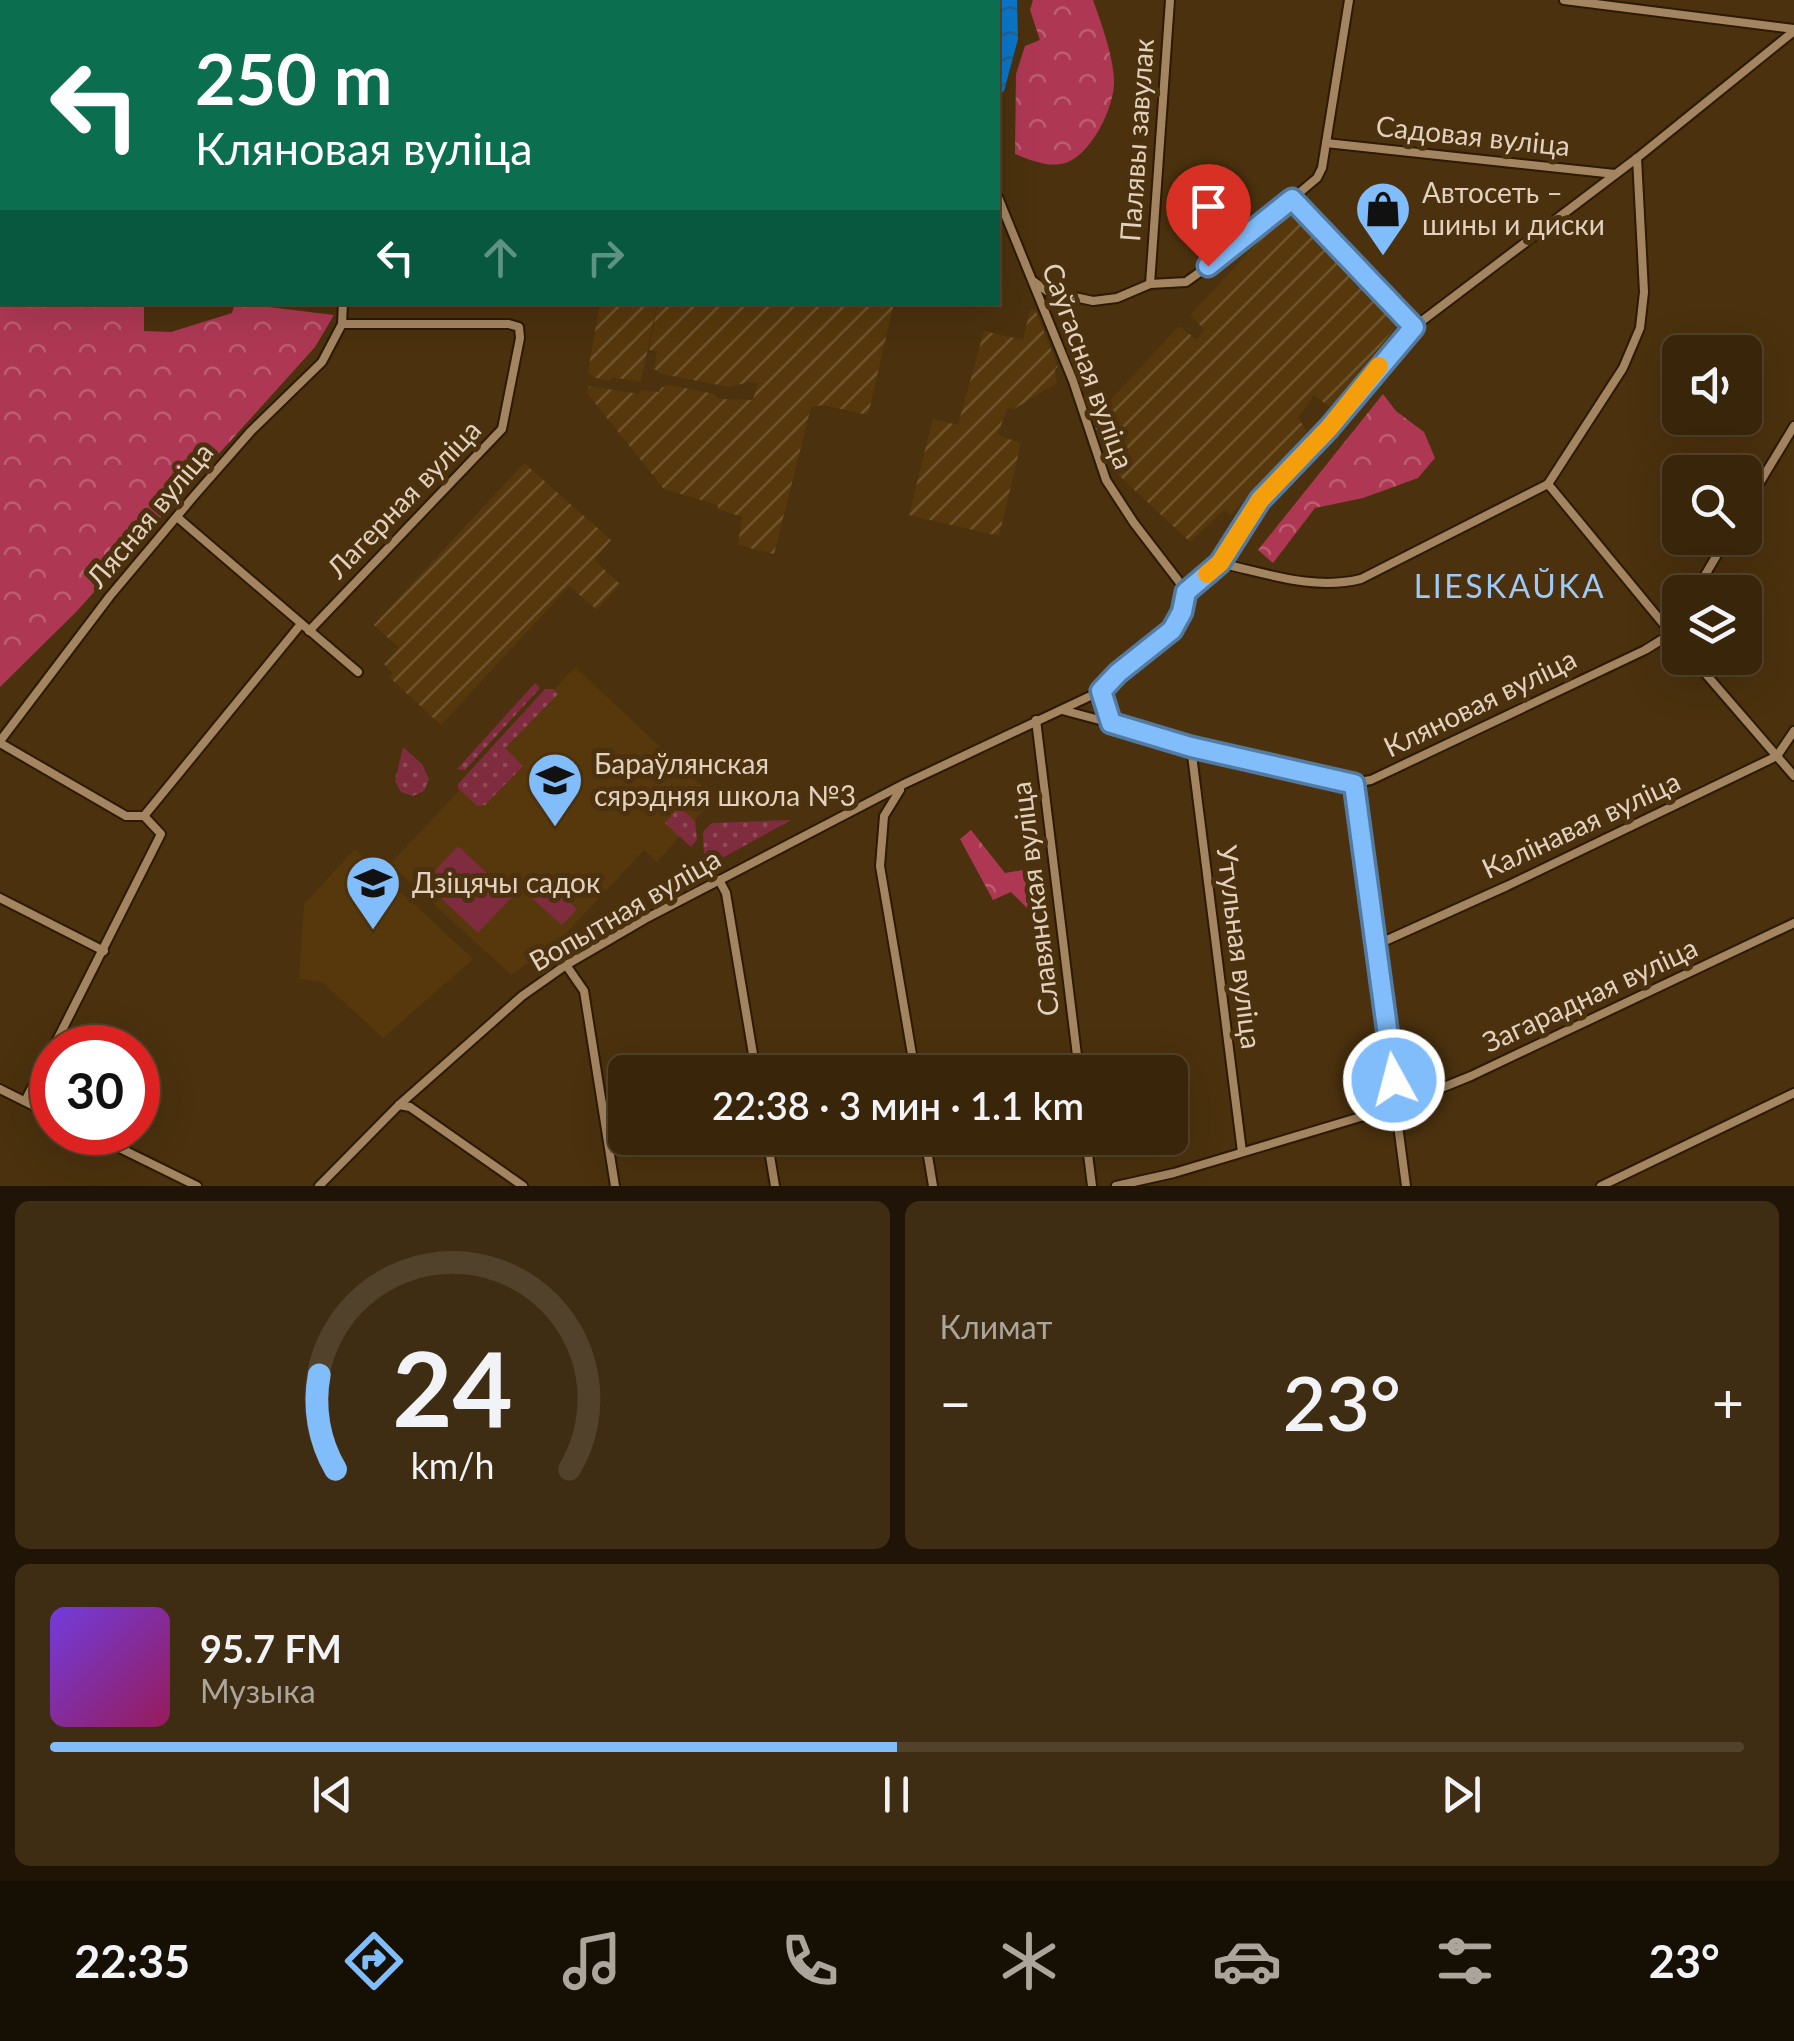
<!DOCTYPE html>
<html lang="ru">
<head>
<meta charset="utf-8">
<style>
  body { margin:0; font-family:Lato,sans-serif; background:#3f2d13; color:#f1f3f6; height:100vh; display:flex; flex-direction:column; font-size:38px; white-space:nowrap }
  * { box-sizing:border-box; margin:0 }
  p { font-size:32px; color:#aba59c }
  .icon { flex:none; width:55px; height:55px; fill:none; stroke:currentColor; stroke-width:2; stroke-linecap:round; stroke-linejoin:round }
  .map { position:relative; height:1186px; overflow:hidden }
  .sheet { display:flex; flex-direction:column; gap:15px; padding:15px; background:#1f1406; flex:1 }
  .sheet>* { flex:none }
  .banner { position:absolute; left:0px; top:0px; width:1000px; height:305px; box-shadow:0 10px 40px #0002,0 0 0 2px #52422b; background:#0b6e4f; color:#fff; overflow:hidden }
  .buttons { position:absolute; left:1662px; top:335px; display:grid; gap:20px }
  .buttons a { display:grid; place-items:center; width:100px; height:100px; border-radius:15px; background:#38250a; box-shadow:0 10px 40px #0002,0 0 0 2px #52422b; font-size:50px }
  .speed { position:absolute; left:30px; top:1025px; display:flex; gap:20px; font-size:50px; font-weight:700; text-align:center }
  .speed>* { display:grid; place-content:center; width:130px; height:130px; border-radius:50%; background:#38250a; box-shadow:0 10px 40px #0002,0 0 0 2px #52422b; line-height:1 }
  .speed .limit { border:15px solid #d22; background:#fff; color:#111 }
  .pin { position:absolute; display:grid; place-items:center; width:85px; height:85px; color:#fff; margin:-102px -42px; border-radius:50% 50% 50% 0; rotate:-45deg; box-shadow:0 0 10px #0007 }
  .pin .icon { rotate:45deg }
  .me { position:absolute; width:110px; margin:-55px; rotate:353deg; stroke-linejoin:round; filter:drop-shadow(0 0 8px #0008) }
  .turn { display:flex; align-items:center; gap:35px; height:210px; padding:0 30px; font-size:45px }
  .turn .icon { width:130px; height:130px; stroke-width:2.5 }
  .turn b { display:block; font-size:70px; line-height:85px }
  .lanes { display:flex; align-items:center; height:95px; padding:0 30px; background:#0003; justify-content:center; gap:50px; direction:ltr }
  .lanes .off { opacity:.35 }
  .big { font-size:75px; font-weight:600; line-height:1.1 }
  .sheet .widget { flex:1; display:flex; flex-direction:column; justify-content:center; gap:15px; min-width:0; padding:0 35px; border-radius:15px; background:#3f2d13 }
  .sheet .dial { align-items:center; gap:0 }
  .dial svg { height:260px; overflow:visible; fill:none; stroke:#52422b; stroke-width:7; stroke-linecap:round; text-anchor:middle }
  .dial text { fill:#f1f3f6; stroke:none }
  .song { display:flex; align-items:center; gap:30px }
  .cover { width:120px; height:120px; border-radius:15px; background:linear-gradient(135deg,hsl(260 70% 55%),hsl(330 70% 35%)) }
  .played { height:10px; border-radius:5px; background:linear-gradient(90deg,#80bdfa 50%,#52422b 50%) }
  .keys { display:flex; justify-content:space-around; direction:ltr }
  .heat { display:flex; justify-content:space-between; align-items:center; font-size:55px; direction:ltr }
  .sheet .tiles { flex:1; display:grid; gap:15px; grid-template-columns:1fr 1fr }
  .widget:last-child { grid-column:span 2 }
  .trip { position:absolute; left:608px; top:1055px; width:580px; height:100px; border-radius:15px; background:#38250a; box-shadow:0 10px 40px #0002,0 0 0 2px #52422b; font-weight:600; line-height:100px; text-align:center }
  .dock { display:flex; height:160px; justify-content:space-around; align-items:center; background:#160f04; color:#aba59c }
  .dock .icon { width:70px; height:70px }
  .dock .current { color:#80bdfa }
  .dock b { font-size:45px; color:#f1f3f6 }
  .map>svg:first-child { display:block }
  .built { fill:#57380c }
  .industrial { fill:url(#industrial-furrows) }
  .grass { fill:url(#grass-dots) }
  .forest { fill:url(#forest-crowns) }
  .pitch { fill:#7e2c3e }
  .water { fill:url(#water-waves) }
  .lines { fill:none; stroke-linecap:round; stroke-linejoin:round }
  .minor-casing { stroke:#2d1a01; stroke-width:12 }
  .major-casing { stroke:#2d1a01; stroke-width:15 }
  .minor { stroke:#a48562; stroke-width:8 }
  .major { stroke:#b5813a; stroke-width:10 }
  .route-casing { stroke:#537ba2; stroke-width:25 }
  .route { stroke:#80bdfa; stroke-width:18 }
  .slow { stroke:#f59e0b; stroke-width:18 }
  .labels { text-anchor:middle; stroke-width:10; stroke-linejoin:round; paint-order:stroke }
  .street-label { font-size:28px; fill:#e2d1bf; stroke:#4b310e }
  .poi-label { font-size:28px; fill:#e2d1bf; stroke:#4b310e; text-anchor:start }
  .quarter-label { font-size:32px; letter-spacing:2.5px; fill:#9ecaf8; stroke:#4b310e }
</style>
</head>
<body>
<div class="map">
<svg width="1794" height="1186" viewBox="0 0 1794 1186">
  <defs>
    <pattern id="industrial-furrows" width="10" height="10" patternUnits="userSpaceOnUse" patternTransform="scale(2.5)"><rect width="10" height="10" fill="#57380c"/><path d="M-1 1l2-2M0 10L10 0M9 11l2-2" fill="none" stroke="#6f542e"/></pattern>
    <pattern id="grass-dots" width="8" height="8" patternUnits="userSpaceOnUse" patternTransform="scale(2.5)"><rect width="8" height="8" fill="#7e2c3e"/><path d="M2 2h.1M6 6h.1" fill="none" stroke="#904a58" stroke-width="1.8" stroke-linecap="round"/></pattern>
    <pattern id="forest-crowns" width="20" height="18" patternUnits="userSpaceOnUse" patternTransform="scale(2.5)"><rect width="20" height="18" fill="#ae3854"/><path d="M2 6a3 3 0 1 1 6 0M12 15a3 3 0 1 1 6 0" fill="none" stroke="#bc5d72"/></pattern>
    <pattern id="water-waves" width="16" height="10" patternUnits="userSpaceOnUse" patternTransform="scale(2.5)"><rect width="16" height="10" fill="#0a76c9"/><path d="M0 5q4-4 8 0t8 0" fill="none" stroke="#1e6397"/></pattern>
  </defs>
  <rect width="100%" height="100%" fill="#4b310e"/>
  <g class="built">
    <polygon points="575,667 715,798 657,862 644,850 562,938 511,975 390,864"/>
    <polygon points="355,849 473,959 383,1038 322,982 299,979 304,904"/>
  </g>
  <g class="industrial">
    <polygon points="1294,205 1402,319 1331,408 1314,395 1298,418 1307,431 1231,515 1224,510 1190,542 1110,467 1092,420 1179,326 1197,340 1204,329 1190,315"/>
    <polygon points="600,303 894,303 868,415 823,405 811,407 774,554 738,545 742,517 718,509 718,505 664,489 587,393 589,386 639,394 640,390 659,392 661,388 670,385 714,394 719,399 753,400 758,383 749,382 729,387 662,374 654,369 657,351 649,350 657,306 662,307 657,303 641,382 611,377 610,381 596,378 588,372"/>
    <polygon points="1035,309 1058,367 1055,369 1057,383 1014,409 1008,408 997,435 1021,443 999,536 909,515 933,419 958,425 984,331 1023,340 1030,310"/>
    <polygon points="524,463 611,540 594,560 620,584 597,610 569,586 441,725 389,677 393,673 384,664 399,648 374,625"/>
  </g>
  <g class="grass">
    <polygon points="535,683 540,688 465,770 457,769"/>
    <polygon points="545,689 553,689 558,694 505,748 523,766 485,805 477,806 458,788 458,784"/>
    <polygon points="403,747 422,764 429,779 424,791 413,796 401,792 395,781"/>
    <polygon points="679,807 695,821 697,840 691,847 665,823"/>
    <polygon points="791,820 717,861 704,854 703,832 712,823"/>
  </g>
  <g class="forest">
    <path d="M1033,0H1093C1101,22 1115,61 1114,84C1113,109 1092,152 1068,162C1050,169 1031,160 1015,154L1016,74L1025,46L1040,40L1030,10Z"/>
    <polygon points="0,209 2,302 144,303 144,331 171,332 232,313 235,303 334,315 315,347 76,612 0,687"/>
    <polygon points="1383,394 1396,411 1424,432 1435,458 1418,478 1363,498 1315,508 1273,563 1258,550"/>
    <polygon points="971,830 1005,873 1035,868 1049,930 1011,892 993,900 960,839"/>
  </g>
  <g class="pitch">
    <polygon points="458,846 512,897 478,933 424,882"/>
    <polygon points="542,878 577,909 562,925 527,894"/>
  </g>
  <polygon class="water" points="964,0 1017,0 1018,39 1004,91 998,95 998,2 964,2"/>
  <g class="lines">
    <g class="minor-casing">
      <g id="minor">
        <polyline points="183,0 185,2"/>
        <polyline points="1564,0 1794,29"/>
        <polyline points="1326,143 1615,174"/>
        <polyline points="998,197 1073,381 1106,480 1134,523 1187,592"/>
        <polyline points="1292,199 1414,327"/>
        <polyline points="1033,281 1047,291 1093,301 1117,298 1150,284 1186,282 1231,250 1317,178 1322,168 1349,0"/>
        <polyline points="1150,284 1170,0"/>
        <polyline points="1548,484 1680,644"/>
        <polyline points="1745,507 1794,426"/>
        <polyline points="177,517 358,672"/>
        <path d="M1219,563C1266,573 1314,591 1361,579L1548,484L1623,368L1640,328L1644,292L1637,158"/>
        <polyline points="1695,592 1727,538"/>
        <polyline points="309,631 502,429 520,338 519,327 509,324 342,324"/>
        <polyline points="1692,658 1794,776"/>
        <polyline points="1101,691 1111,723 1191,747 1353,783 1371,780 1645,650 1671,634 1680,618"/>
        <polyline points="1062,710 1111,723"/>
        <polyline points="1036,720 1079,1072"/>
        <polyline points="0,741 110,596 194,496 251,431 322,362 342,324 343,302"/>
        <polyline points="0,743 126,816 144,816 161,834 53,1048"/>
        <polyline points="1191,747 1242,1152"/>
        <polyline points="1353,783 1406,1186"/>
        <polyline points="900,790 884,816 880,866 915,1072"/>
        <polyline points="144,816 301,624"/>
        <polyline points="719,880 726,893 756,1072"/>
        <polyline points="0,898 104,951"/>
        <polyline points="1376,945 1507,886 1777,756 1794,731"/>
        <polyline points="566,965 584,991 615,1186"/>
        <polyline points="0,1089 52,1115"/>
        <polyline points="25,1101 52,1049"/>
        <polyline points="399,1105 410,1107 523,1186"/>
        <polyline points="87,1132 197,1186"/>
        <polyline points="767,1138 775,1186"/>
        <polyline points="925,1138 933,1186"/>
        <polyline points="1086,1138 1092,1186"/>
        <polyline points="319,1186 399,1105 522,996 566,965 645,919 904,784 1101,691 1118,673 1172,630 1182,612 1187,592 1219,563 1260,500 1329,428 1414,327 1637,158 1794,31"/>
        <polyline points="1116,1186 1174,1173 1397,1106 1471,1076 1794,923"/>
        <polyline points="1601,1186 1794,1093"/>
      </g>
    </g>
    <g class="major-casing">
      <g id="major">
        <polyline points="535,2 535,0"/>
        <polyline points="0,180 2,180"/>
      </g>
    </g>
    <use href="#minor" class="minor"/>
    <use href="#major" class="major"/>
  </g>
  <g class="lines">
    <g class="route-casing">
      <polyline id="route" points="1208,266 1292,199 1414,327 1329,428 1260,500 1220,563 1186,592 1182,612 1172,630 1118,673 1101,691 1111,723 1191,747 1354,784 1394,1080"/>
    </g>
    <use href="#route" class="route"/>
    <polyline class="slow" points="1207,574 1220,563 1260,500 1329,428 1379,366"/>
  </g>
  <defs>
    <g id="shop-pin" transform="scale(2.875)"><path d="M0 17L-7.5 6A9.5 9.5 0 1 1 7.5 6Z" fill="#80bdfa" stroke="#4b310e"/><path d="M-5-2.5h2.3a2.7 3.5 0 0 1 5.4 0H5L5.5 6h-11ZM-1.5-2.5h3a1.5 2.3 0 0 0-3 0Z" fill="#111"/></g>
    <g id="school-pin" transform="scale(2.875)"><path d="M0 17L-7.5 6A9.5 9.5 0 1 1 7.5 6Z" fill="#80bdfa" stroke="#4b310e"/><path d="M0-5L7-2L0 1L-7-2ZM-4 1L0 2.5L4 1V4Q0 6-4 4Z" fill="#111"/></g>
  </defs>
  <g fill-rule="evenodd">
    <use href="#shop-pin" x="1383" y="209"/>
    <use href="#school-pin" x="555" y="780"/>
    <use href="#school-pin" x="373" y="883"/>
  </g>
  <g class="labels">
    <g class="street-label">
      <text transform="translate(1473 136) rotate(6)" y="10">Садовая вуліца</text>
      <text transform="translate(1137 140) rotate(-86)" y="10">Палявы завулак</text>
      <text transform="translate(1088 366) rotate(70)" y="10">Саўгасная вуліца</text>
      <text transform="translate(404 499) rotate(-46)" y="10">Лагерная вуліца</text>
      <text transform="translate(150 515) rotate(-50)" y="10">Лясная вуліца</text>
      <text transform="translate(1480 703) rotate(-26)" y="10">Кляновая вуліца</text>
      <text transform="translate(1581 825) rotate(-25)" y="10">Калінавая вуліца</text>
      <text transform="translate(1035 899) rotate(-97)" y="10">Славянская вуліца</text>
      <text transform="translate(625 910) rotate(-30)" y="10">Вопытная вуліца</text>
      <text transform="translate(1239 947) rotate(83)" y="10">Утульная вуліца</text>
      <text transform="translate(1590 995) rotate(-25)" y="10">Загарадная вуліца</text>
    </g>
    <g class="poi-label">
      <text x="1422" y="203">Автосеть –<tspan x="1422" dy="32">шины и диски</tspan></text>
      <text x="594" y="774">Бараўлянская<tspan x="594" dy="32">сярэдняя школа №3</tspan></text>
      <text x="412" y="893">Дзіцячы садок</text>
    </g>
    <g class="quarter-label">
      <text x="1510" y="598">LIESKAŬKA</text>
    </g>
  </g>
</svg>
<div class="buttons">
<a><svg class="icon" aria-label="sound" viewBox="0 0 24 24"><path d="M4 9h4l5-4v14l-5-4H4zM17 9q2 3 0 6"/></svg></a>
<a><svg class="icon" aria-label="search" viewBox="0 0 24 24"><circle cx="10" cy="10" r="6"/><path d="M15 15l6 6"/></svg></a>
<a><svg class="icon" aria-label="layers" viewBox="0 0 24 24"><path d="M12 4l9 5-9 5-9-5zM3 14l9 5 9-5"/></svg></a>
</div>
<div class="speed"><div class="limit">30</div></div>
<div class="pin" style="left:1208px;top:266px;background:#d93025"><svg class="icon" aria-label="arrive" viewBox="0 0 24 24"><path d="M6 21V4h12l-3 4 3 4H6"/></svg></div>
<svg class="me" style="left:1394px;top:1080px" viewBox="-20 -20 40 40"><circle r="17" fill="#80bdfa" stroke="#fff" stroke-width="3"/><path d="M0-11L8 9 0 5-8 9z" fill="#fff"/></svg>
<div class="trip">22:38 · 3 мин · 1.1 km</div>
<div class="banner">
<div class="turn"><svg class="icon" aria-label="left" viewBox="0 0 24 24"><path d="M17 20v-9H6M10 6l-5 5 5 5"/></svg><div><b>250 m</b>Кляновая вуліца</div></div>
<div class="lanes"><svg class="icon" aria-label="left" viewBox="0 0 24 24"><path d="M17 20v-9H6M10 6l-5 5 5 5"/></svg><svg class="icon off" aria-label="ahead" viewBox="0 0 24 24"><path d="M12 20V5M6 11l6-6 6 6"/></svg><svg class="icon off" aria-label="right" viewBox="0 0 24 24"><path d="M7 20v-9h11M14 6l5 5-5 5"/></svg></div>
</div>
</div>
<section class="sheet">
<div class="tiles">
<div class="widget dial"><svg viewBox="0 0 100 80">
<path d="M14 69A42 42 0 1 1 86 69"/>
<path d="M14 69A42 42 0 0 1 9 40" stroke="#80bdfa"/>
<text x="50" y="56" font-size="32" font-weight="700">24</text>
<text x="50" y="72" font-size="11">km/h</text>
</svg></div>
<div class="widget"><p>Климат</p>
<div class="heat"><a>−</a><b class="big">23°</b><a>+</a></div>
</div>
<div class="widget">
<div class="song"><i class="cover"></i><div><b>95.7 FM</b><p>Музыка</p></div></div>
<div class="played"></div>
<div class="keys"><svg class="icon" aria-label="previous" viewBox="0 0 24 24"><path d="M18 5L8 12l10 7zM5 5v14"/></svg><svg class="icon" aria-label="pause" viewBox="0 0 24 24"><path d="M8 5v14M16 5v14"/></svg><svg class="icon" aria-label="next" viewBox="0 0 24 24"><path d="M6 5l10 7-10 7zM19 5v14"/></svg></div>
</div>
</div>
</section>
<nav class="dock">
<b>22:35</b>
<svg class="icon current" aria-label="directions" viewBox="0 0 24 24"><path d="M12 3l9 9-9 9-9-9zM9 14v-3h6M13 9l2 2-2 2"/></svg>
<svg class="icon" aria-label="music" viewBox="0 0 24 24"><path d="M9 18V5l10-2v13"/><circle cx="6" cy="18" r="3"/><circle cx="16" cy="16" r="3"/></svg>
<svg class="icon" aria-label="phone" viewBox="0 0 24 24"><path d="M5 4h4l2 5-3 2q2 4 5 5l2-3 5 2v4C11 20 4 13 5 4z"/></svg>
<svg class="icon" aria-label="climate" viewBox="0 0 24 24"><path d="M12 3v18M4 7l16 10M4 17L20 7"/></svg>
<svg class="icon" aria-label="car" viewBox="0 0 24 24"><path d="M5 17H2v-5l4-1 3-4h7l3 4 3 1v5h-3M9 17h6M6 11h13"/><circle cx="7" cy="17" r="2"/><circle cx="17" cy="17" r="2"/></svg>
<svg class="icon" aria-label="filters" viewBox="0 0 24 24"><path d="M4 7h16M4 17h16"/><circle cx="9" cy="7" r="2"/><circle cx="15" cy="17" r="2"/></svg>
<b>23°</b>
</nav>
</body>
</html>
